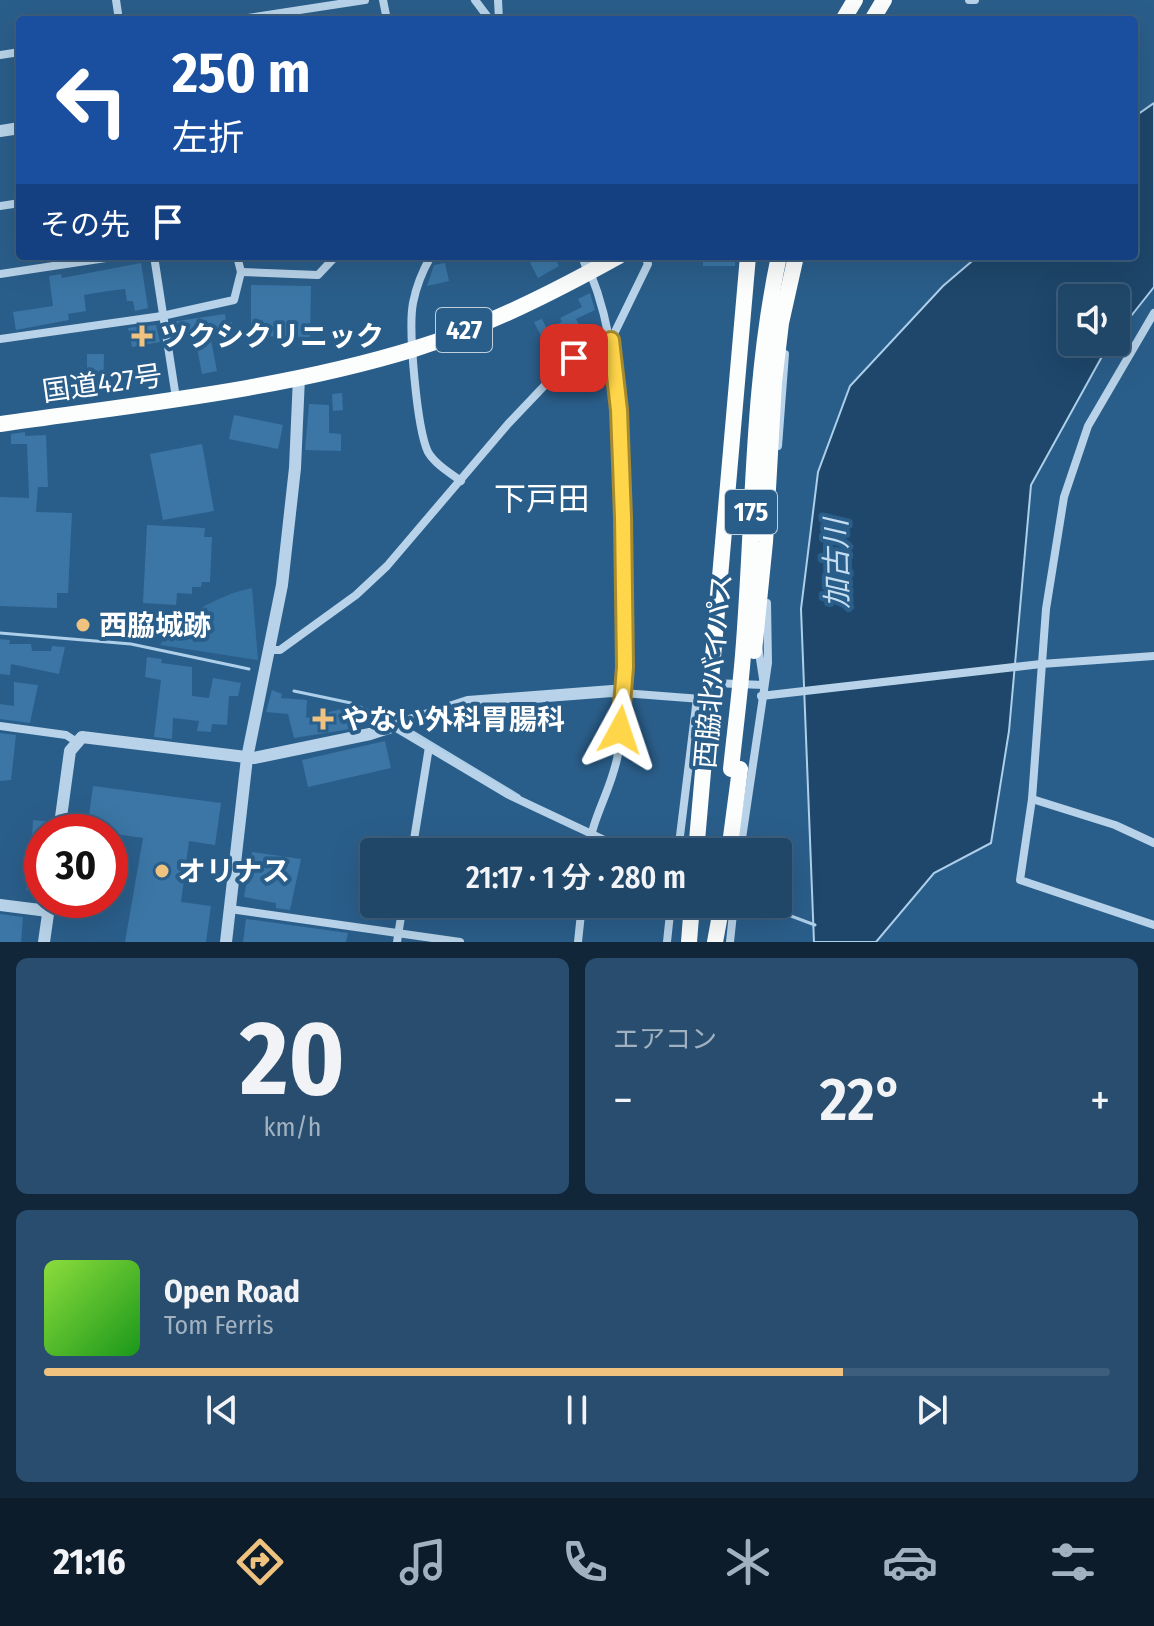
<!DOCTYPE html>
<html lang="ja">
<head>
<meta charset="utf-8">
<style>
  body { margin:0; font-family:"Fira Sans Condensed","Noto Sans JP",sans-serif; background:#284d6e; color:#f1f3f6; height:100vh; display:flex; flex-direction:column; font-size:30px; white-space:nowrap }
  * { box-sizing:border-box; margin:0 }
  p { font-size:26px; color:#a2b1c0 }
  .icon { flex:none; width:44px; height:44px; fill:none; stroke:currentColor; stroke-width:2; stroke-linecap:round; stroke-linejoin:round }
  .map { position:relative; height:942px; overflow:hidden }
  .sheet { display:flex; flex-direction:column; gap:16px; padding:16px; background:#122639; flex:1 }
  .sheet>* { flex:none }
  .guide { position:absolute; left:16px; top:16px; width:1122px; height:244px; border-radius:8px; box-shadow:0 8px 32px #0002,0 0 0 2px #3d5e7c; background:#1a4fa0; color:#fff; overflow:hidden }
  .buttons { position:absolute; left:1058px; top:284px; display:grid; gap:16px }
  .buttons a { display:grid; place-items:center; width:72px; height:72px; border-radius:8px; background:#204668; box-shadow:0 8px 32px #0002,0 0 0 2px #3d5e7c; font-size:40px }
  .speed { position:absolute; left:24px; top:814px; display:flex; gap:16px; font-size:40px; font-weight:700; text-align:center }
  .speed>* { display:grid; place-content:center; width:104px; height:104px; border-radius:50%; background:#204668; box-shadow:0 8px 32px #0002,0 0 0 2px #3d5e7c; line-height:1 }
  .speed .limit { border:12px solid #d22; background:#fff; color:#111 }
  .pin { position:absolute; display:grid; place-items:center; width:68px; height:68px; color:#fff; margin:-34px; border-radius:16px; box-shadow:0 4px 12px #0006 }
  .me { position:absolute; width:88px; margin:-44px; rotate:5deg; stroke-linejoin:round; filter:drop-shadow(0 0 6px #0008) }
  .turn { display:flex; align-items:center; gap:28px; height:168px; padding:0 24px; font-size:36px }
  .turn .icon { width:104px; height:104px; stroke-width:2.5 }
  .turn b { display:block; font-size:56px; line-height:68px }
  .then { display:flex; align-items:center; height:76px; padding:0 24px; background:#0003; gap:16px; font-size:30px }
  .big { font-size:60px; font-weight:600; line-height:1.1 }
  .sheet .card { flex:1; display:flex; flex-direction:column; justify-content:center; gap:12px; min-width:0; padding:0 28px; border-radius:12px; background:#284d6e }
  .sheet .dial { align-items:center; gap:0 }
  .dial b { font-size:104px; line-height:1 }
  .song { display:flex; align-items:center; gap:24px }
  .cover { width:96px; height:96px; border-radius:12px; background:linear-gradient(135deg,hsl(90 70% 55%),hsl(120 70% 35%)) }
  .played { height:8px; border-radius:4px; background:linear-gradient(90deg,#efc37f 75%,#3d5e7c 75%) }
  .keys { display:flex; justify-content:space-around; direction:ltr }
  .heat { display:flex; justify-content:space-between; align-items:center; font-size:44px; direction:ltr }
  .sheet .tiles { flex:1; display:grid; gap:16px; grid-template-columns:1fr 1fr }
  .card:last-child { grid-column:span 2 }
  .trip { position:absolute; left:360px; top:838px; width:432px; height:80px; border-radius:8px; background:#204668; box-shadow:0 8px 32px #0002,0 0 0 2px #3d5e7c; font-weight:600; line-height:80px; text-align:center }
  .tabs { display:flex; height:128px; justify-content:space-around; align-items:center; background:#0d1c2a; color:#a2b1c0 }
  .tabs .icon { width:56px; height:56px }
  .tabs .on { color:#efc37f }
  .tabs b { font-size:36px; color:#f1f3f6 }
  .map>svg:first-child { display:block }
  .green { fill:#3571a1 }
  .water { fill:#1e476b; stroke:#adcfe9; stroke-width:2 }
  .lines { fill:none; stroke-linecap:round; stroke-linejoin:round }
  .stream { stroke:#adcfe9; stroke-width:3 }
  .building { fill:#3b76a6 }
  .minor { stroke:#b8d3e9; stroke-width:8 }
  .tertiary { stroke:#b8d3e9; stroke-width:12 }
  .trunk { stroke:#fcfefe; stroke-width:16 }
  .trunk-bridge { stroke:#fcfefe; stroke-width:16 }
  .route-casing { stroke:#a68a30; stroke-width:20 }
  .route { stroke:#ffd54a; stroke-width:14 }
  .poi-dot { fill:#efc37f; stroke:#2a5e8a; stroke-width:3 }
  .labels { text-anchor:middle; stroke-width:8; stroke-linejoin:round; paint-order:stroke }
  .shield { fill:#2a5e8a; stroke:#bfcfdc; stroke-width:2 }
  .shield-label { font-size:26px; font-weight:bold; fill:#fff }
  .poi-label { font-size:28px; font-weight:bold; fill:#fff; stroke:#2a5e8a; text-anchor:start }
  .street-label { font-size:28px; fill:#fff; stroke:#2a5e8a }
  .water-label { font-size:30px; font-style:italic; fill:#c4ddf0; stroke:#2a5e8a }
  .quarter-label { font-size:32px; fill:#fff; stroke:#2a5e8a }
</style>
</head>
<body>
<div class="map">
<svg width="1154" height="942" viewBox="0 0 1154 942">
  <rect width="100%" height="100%" fill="#2a5e8a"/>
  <path class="green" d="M252,588L258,660L160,645C179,616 219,595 252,588Z"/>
  <polygon class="water" points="1154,103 1154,287 1116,335 1116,298 1072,298 1072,342 1110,342 1031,485 1009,731 991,843 934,873 876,942 814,942 801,609 818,472 850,386 943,286 978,256 1134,256 1134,117"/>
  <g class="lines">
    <g class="stream">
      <polyline points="0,633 131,644 249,669"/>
      <polyline points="294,691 351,703 383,717"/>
      <polyline points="413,732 519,796"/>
      <polyline points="631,848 639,852"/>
      <polyline points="759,904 815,925"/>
    </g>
  </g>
  <g class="building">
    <polygon points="543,256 554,256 559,266 538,278 530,263"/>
    <rect x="703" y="256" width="32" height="10"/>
    <polygon points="141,263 148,308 135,311 133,301 127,301 125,289 108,291 84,295 86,311 68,314 69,320 16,330 13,312 53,306 49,276 61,274 62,278"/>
    <polygon points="445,263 449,281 427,286 434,265"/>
    <polygon points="251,285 311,286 310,337 251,336"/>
    <polygon points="590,293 595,310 576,319 579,325 544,342 534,322 542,319 547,329 562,322 560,318 582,307 578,299"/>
    <polygon points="225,314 226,323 232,322 234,331 210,335 217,371 202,374 194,331 173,335 171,322"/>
    <polygon points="156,325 160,342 132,347 128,328"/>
    <polygon points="87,354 104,354 103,391 79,390 81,397 70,399 68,390 61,387 87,381"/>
    <polygon points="155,366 158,381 136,385 133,370"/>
    <polygon points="342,393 343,410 333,411 332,394"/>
    <polygon points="309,404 329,405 329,433 341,434 341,451 305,450"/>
    <polygon points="234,415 283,425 278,449 229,439"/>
    <polygon points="25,432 25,436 46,435 48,487 38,487 36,512 72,513 68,593 57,593 57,608 0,606 0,497 29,498 27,444 11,444 11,434"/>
    <polygon points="202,444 214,511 163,520 150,454"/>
    <polygon points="147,525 205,528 204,537 212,537 210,582 202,582 201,587 192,587 192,594 177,593 176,605 143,603"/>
    <polygon points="0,639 10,640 9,644 31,644 32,651 51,651 52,646 65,647 59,674 11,664 10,675 0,674"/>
    <polygon points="147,657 162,659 161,663 192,667 192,696 209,698 213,678 241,683 238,696 229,696 227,725 212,724 211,732 197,731 199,721 173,718 172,739 154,737 161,680 145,677"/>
    <polygon points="14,682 38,685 30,723 0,719 0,704 14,706"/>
    <polygon points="272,690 282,694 281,698 307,700 306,718 345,708 350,729 294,738 288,714 266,712"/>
    <polygon points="0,733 16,735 11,780 0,781"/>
    <polygon points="385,741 391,768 308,787 302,760"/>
    <polygon points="93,786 221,803 215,845 189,841 181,902 211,906 206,942 125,942 143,838 87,830"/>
    <polygon points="33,820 51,822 50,832 42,832 42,839 32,838"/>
    <polygon points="252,852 301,859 290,910 276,908 276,903 244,897"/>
    <polygon points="31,858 42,859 42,894 26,890"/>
    <polygon points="0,914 23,917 21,942 0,942"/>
    <polygon points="246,919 348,933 346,942 243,942"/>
  </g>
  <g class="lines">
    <g class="minor">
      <polyline points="116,0 119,20"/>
      <polyline points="383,0 387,20"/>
      <polyline points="475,0 490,20"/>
      <polyline points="498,0 499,20"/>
      <polyline points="969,0 975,0"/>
      <polyline points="235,20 365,0"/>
      <polyline points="0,55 20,52"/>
      <polyline points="0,206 20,203"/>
      <polyline points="154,256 176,398"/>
      <path d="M431,256C423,270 416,287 413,303C408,329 417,429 428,452C435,464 450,473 461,481"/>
      <polyline points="241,272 318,275 336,256"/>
      <polyline points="0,274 119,256"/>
      <polyline points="1154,313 1088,426 1064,497 1046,609 1032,799 1020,880 1154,925"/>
      <polyline points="0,339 162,316 234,300 241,272 237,256"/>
      <polyline points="778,446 785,354"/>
      <polyline points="271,650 280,650 356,595 387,566 508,424 566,363 611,340 648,264 645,256"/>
      <polyline points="712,683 764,685 758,646"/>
      <polyline points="623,693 701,699"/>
      <polyline points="761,696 1041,664 1154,656"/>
      <polyline points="0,726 66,735 77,742"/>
      <polyline points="393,726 509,795 630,852"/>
      <polyline points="1032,799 1115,825 1154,843"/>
      <polyline points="412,852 429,747"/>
      <path d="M588,852C592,817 612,789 618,754C631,664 623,571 619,481C616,408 618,340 590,272"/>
      <polyline points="678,852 697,698"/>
      <polyline points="740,852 768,663 767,603"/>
      <polyline points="230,909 460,942"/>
      <polyline points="397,942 403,904"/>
      <polyline points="578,942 582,904"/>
      <polyline points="667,942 671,904"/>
      <polyline points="730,942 734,904"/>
    </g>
    <g class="tertiary">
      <polyline points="0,131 20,128"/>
      <polyline points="584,256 590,272"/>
      <polyline points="59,832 70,751 82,737 254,758 370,734 468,702 612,691 623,693"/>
      <polyline points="0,905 48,911"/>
      <polyline points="44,942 50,900"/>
      <polyline points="226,942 247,758 282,585 295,468 299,377"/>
    </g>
    <g class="trunk">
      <polyline points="843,20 855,0"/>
      <polyline points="872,20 884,0"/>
      <polyline points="774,382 781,323 796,256"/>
      <path d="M0,424C138,404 280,390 414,349C485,327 554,292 619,256"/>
      <polyline points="696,852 748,256"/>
      <polyline points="729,852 740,769"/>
      <polyline points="689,942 692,904"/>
      <polyline points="715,942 722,904"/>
    </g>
    <g class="trunk-bridge">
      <polyline points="754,651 765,542 774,382"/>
      <path d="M731,769C735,731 740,693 743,655C754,522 751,387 779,256"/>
    </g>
  </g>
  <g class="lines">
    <g class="route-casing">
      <polyline id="route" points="574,358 611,340 619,410 623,517 625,667 620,730"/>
    </g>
    <use href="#route" class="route"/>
  </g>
  <g class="poi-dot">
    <path d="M138 324h8v8h8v8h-8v8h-8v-8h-8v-8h8z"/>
    <circle cx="83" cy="625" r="8"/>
    <path d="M319 707h8v8h8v8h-8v8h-8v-8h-8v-8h8z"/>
    <circle cx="162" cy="871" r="8"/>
  </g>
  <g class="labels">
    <g class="shield">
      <rect x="436" y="308" width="56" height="44" rx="6"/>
      <rect x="725" y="490" width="52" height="44" rx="6"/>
    </g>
    <g class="shield-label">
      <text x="464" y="339">427</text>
      <text x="751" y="521">175</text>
    </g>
    <g class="poi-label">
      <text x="160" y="346">ツクシクリニック</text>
      <text x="99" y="635">西脇城跡</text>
      <text x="341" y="729">やない外科胃腸科</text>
      <text x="178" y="881">オリナス</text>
    </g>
    <g class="street-label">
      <text transform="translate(102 383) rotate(-8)" y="10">国道427号</text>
      <text transform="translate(713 671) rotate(-85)" y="10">西脇北バイパス</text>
    </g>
    <g class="water-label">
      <text transform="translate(837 564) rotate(-91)" y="10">加古川</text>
    </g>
    <g class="quarter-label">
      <text x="542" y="510">下戸田</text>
    </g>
  </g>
</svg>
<div class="buttons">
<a><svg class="icon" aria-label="sound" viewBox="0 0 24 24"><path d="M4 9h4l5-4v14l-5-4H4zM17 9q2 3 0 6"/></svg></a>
</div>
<div class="speed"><div class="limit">30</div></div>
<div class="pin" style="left:574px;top:358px;background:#d93025"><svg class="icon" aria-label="arrive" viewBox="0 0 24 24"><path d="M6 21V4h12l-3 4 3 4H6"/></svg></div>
<svg class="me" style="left:620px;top:730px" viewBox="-20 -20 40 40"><path d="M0-17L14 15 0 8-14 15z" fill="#ffd54a" stroke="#fff" stroke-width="4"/></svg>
<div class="trip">21:17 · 1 分 · 280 m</div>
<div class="guide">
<div class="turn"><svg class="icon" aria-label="left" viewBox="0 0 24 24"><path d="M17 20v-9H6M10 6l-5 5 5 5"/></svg><div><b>250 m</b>左折</div></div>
<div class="then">その先<svg class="icon" aria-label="arrive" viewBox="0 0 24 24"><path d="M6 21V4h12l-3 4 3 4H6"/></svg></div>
</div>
</div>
<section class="sheet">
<div class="tiles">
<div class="card dial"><b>20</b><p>km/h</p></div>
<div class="card"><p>エアコン</p>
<div class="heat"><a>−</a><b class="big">22°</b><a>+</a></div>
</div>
<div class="card">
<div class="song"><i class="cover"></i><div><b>Open Road</b><p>Tom Ferris</p></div></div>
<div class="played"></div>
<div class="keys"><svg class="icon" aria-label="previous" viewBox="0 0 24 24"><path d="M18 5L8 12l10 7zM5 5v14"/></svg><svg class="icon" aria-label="pause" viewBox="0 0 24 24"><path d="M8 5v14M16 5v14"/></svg><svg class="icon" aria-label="next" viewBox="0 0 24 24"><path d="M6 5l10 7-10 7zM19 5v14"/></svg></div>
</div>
</div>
</section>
<nav class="tabs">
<b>21:16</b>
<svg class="icon on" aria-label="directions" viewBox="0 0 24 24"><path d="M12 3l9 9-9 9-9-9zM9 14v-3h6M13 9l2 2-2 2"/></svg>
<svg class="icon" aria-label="music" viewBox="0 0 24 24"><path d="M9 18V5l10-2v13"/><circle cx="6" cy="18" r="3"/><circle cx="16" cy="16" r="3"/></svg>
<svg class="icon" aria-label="phone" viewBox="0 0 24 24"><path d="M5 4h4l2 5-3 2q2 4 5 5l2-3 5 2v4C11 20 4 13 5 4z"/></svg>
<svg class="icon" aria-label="climate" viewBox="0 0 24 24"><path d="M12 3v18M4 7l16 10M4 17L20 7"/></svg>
<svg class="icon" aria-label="car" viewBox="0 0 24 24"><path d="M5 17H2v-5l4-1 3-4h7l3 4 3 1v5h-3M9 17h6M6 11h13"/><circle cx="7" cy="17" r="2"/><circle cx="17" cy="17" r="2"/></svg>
<svg class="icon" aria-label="filters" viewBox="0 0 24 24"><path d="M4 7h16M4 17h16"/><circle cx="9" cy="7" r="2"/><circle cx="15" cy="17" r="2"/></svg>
</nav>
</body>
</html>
